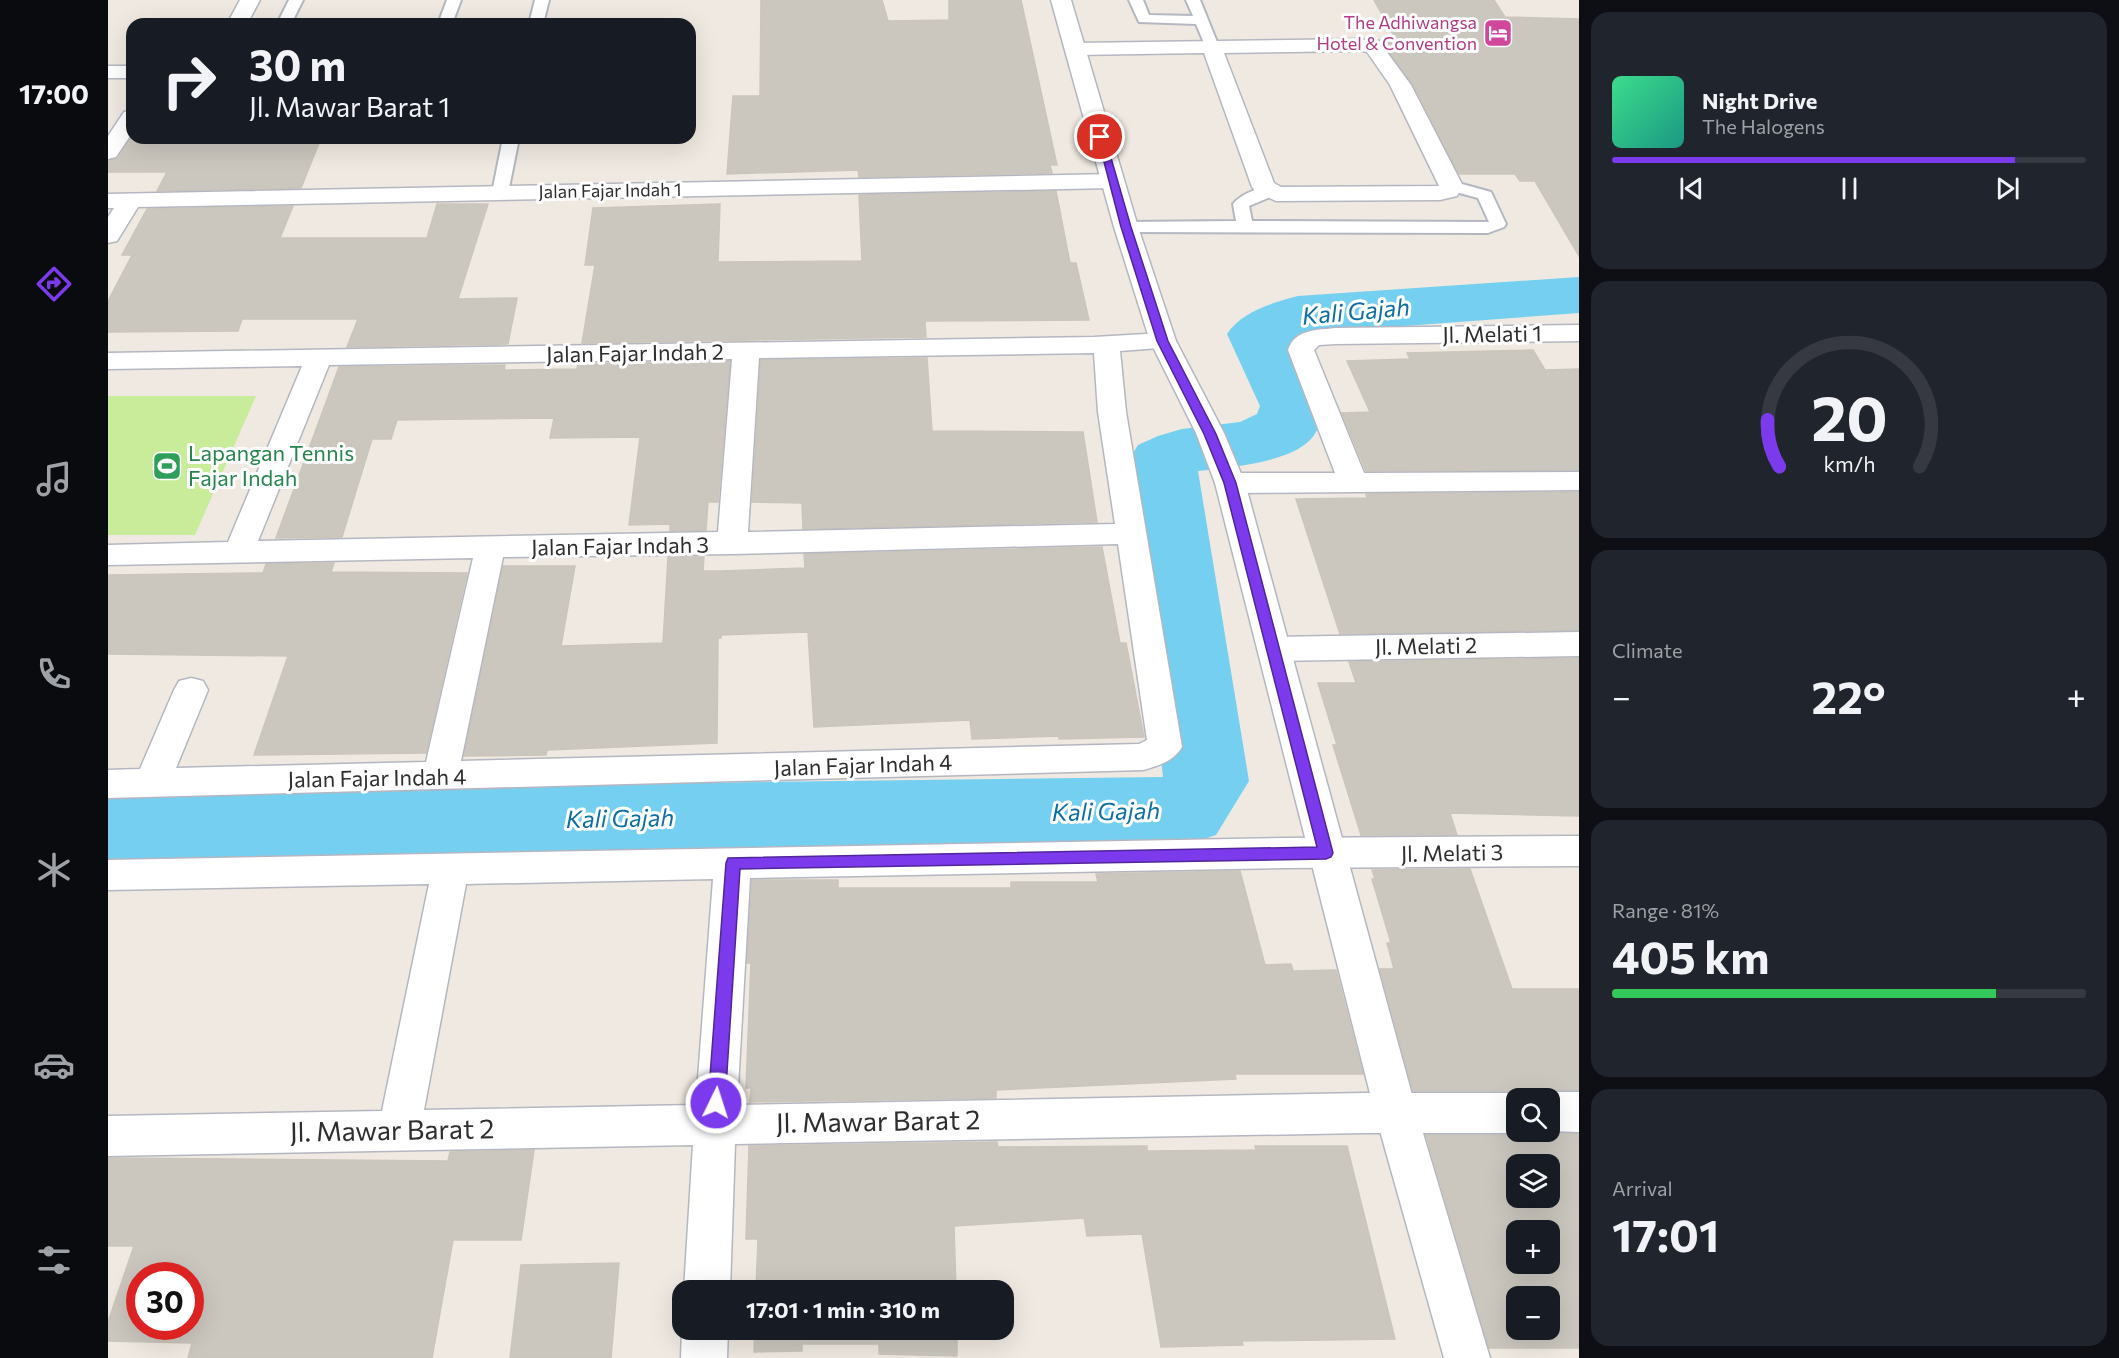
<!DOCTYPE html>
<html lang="en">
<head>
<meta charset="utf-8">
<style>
  body { margin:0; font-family:Commissioner,sans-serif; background:#20242c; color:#f1f3f6; height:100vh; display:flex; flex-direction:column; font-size:22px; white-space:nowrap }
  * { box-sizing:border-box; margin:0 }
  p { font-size:20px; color:#9ea1a6 }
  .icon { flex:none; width:33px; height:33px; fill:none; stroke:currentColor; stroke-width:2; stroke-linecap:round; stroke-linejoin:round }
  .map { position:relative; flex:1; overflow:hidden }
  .sheet { display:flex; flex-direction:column; gap:12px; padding:12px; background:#0d0f14; width:540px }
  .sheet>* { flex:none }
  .hud { position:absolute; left:18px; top:18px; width:570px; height:126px; border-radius:18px; box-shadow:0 6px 24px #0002; background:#171b24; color:#f1f3f6; overflow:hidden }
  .fabs { position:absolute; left:1398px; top:1088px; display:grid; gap:12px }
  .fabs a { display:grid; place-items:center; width:54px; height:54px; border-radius:12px; background:#171b24; box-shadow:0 6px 24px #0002; font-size:30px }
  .speed { position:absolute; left:18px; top:1262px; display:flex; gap:12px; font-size:30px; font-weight:700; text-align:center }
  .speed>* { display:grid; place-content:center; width:78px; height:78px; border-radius:50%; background:#171b24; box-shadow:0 6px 24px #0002; line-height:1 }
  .speed .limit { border:9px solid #d22; background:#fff; color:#111 }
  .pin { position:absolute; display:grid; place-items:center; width:51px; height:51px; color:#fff; margin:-26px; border:3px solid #fff; border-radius:50%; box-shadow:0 2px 6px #0007 }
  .me { position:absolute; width:66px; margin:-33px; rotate:4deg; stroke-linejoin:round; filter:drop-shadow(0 0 4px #0008) }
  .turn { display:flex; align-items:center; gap:21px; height:126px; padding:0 24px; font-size:27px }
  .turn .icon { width:78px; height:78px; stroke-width:2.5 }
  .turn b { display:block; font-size:42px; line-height:51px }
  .big { font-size:45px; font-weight:700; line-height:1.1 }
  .sheet .card { flex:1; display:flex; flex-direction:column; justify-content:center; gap:9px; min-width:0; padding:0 21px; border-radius:18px; background:#20242c }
  .sheet .dial { align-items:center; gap:0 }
  .dial svg { height:156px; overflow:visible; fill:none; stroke:#363941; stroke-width:7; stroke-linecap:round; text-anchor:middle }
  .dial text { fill:#f1f3f6; stroke:none }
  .song { display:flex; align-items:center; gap:18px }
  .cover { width:72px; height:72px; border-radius:9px; background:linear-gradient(135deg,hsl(150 70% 55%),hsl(170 70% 35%)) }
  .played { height:6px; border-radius:3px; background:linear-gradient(90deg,#7c3aed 85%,#363941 85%) }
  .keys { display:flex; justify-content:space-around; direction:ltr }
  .heat { display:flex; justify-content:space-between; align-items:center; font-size:33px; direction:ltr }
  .charge { height:9px; border-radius:4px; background:linear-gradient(90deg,#34c759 81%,#363941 0) }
  .trip { position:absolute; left:564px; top:1280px; width:342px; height:60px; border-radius:18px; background:#171b24; box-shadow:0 6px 24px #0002; font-weight:700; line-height:60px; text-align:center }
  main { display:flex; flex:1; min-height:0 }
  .tabs { display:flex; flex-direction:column; width:108px; justify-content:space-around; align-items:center; background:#090b0e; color:#9ea1a6 }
  .tabs .icon { width:42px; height:42px }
  .tabs .active { color:#7c3aed }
  .tabs b { font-size:27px; color:#f1f3f6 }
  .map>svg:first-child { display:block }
  .pitch { fill:#c9ec9a }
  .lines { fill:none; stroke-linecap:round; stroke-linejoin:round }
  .river { fill:#75cff0; fill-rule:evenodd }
  .building { fill:#cbc7bf; stroke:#cbc5ba; stroke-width:1.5; fill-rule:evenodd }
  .service-casing { stroke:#b4b7c1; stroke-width:4 }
  .minor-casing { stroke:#b4b7c1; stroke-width:3 }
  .secondary-casing { stroke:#b4b7c1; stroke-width:3 }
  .service { fill:#fff; fill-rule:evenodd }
  .minor { fill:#fff; fill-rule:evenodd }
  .secondary { fill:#fff; fill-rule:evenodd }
  .route { fill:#7c3aed; stroke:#51269a; stroke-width:1.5 }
  .labels { text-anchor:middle; stroke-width:6; stroke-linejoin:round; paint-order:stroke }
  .far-hotel-label { font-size:18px; fill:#b23c85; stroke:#fff; text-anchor:end }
  .far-street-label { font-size:18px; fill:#2e2e2e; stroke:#fff }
  .street-label { font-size:22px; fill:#2e2e2e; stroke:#fff }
  .leisure-label { font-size:22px; fill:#27864d; stroke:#fff; text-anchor:start }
  .water-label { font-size:24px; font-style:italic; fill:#0d6fa3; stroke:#fff }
  .near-street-label { font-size:27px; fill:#2e2e2e; stroke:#fff }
</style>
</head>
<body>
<main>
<nav class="tabs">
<b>17:00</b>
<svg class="icon active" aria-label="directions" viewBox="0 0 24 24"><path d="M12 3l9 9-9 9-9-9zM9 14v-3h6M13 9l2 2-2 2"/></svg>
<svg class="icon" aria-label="music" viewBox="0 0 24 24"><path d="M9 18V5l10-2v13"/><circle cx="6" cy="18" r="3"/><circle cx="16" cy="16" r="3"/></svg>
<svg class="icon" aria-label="phone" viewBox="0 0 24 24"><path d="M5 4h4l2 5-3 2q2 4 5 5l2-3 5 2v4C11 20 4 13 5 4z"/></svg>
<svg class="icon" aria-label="climate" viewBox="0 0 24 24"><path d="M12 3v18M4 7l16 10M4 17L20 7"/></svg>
<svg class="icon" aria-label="car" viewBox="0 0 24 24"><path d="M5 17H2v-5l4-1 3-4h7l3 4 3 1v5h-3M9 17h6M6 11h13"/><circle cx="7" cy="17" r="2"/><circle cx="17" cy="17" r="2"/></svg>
<svg class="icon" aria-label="filters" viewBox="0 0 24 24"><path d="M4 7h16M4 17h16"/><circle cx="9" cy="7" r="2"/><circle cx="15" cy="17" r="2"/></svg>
</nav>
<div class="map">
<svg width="1471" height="1358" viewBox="0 0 1471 1358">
  <rect width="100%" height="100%" fill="#efe9e1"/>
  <polygon class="pitch" points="0,396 148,396 87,535 0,535"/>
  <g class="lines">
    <path class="river" d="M1471,277V313L1202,333L1185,341L1218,406C1214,418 1211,431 1202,440C1180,463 1121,467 1090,471L1141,781L1108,835L1078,845L173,858L0,864V794L173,788L1055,777L1020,461L1030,445L1050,436L1074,429L1132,422L1149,414L1152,406L1119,334C1134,311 1164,303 1190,296Z"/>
  </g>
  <g class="building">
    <polygon points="653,0 774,0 780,21 841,20 841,0 913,0 949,165 942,165 944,173 751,177 750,170 619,174 625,96 652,96"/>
    <polygon points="1266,0 1386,0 1397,17 1471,19 1471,256 1427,181 1412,181 1407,174 1351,174 1305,84 1270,40 1288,40"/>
    <polygon points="23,138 213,138 193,188 49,191 59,172 0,172 0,161 10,158"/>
    <polygon points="948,191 962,263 968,263 981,320 817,321 818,337 474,343 487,265 477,265 485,208 612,204 610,262 754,261 751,195"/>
    <polygon points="329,204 380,204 350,299 409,298 400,344 239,347 250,319 134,319 130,331 0,332 0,301 24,255 14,255 39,209 185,206 172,238 319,238"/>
    <polygon points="1425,350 1437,370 1471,369 1471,470 1258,471 1234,413 1262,412 1239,361 1302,359 1299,353"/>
    <polygon points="819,358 824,431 975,432 989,522 695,529 694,503 644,502 653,360"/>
    <polygon points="622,361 610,502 600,502 598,530 562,531 562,524 521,525 532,437 442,438 446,418 289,420 283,439 264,439 234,537 168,538 231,367 397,365 396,370 469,369 470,364"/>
    <polygon points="1471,492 1471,630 1232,634 1188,499 1259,498 1258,494"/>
    <polygon points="994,547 1012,643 1018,643 1036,737 951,739 951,736 864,739 862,720 706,727 700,632 613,635 613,638 610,638 609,743 439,750 438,755 356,756 395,566 467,566 453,646 555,643 560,557 596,557 595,571 614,571 697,568 696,554"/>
    <polygon points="226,563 223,572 359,573 318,753 146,755 180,656 0,654 0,575 155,573 158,564"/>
    <polygon points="1471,658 1471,816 1342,813 1349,835 1253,835 1225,745 1229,745 1210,683 1248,683 1241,662"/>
    <polygon points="1362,869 1404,989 1471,989 1471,1090 1442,1090 1426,1098 1408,1091 1305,1091 1272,969 1286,969 1279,943 1283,943 1264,879 1267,879 1264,870"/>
    <polygon points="1132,871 1157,965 1183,964 1185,971 1228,970 1255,1074 1127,1074 1128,1079 888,1090 888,1098 642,1102 643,1088 638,1088 643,963 639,963 644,880 730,880 730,888 903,888 903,882 990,882 988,874"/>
    <path d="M1414,1131L1471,1134V1348H1381L1318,1135H1408ZM1408,1164H1442V1197H1408ZM1408,1230H1442V1263H1408ZM1408,1296H1442V1329H1408Z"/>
    <polygon points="889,1142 890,1147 1039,1146 1039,1151 1148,1150 1147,1146 1239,1146 1287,1339 1134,1341 1135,1345 1053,1347 1034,1234 979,1236 976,1218 846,1226 848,1290 648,1290 650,1239 638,1239 641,1146"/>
    <path d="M426,1150L413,1240H345L324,1358H80L84,1343L0,1341V1322L26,1246H0V1158L340,1161L342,1152ZM32,1275H82V1326H32Z"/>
    <polygon points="511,1263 503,1358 402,1358 413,1265"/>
    <polygon points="647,1329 849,1329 849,1356 771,1354 771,1344 694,1344 694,1351 646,1352"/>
  </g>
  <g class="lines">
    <g class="service-casing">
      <g id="service">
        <polygon points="181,0 195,0 183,24 169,24"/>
        <polygon points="339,0 353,0 344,24 330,24"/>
        <polygon points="427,0 441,0 435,24 421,24"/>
        <polygon points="1021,0 1035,0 1041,15 1085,16 1078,0 1092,0 1111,47 1109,50 1099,50 1088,24 1031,22"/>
        <polygon points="395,138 411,138 400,193 392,198 384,193"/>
        <path d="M1343,181L1383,192L1398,224L1396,227L1380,233L1018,232L1010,227L1018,222L1128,221L1125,204C1133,194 1156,184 1169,188L1171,191L1169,194L1141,206L1144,221L1381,222L1370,198L1337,189L1335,186L1337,183Z"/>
      </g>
    </g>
    <g class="minor-casing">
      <g id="minor">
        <polygon points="132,0 152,0 139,24 119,24"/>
        <path d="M1253,39L1273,44L1303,85L1355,186L1349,196L1332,200L1168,201L1148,192L1144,187L1096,53L967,55L960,53L957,49L960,45L967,43ZM1253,51L1259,52L1282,85L1331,186L1173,187L1166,183L1116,53Z"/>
        <rect x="0" y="66" width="24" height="12"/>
        <polygon points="24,110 24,133 8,157 0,159 0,136 16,112"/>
        <polygon points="1005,174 1013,176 1016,181 1013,186 1005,188 30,207 9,241 0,243 0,217 6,208 0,208 0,194"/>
        <path d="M1471,325V341L1228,344L1211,345L1206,350L1256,473L1471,472V490L1122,493L1112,490L1107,483L1112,476L1122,473H1227L1180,350C1187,329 1209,330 1228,328Z"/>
        <path d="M1055,333L1064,335L1068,341L1064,347L1012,351L1018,412L1074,747C1066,761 1050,766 1035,770L0,798V770L32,769L66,690L71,681L83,678L95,681L100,690L68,768L318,762L365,558L0,565V545L120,542L194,366L0,369V353L986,337ZM986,353L990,412L1007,524L640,532L651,358ZM624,359L610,532L150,541L221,365ZM1010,544L1039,740L1031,744L353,761L395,557L624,554Z"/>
        <polygon points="1471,632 1471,656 1165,661 1154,657 1149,649 1154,641 1165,637"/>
        <path d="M1471,836V866L1175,868L642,878L629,1105L1257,1093H1408L1420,1098H1408V1131H1412L1408,1133H1257L627,1144L622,1290H576L585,1145L0,1156V1116L274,1111L321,884L0,890V860L1175,838ZM605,879L588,1105L316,1110L358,884Z"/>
        <polygon points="1442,1092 1471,1092 1471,1132 1440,1131 1442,1098 1428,1098"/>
        <polygon points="574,1328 620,1329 619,1358 573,1358"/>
      </g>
    </g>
    <g class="secondary-casing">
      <polygon id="secondary" points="943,0 963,0 1030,227 1068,341 1116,433 1137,483 1309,1113 1382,1358 1336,1358 1267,1113 1107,483 1088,433 1042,341 1006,227"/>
    </g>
    <use href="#service" class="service"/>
    <use href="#minor" class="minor"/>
    <use href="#secondary" class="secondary"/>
  </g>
  <polygon class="route" points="989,135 997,137 1023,227 1060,341 1108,434 1128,483 1225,853 1223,857 1218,859 632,869 617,1103 614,1109 608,1111 602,1109 600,1103 618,863 620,858 1209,847 1116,483 1096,434 1049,341 1013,227"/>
  <defs>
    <g id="hotel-square" transform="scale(1.5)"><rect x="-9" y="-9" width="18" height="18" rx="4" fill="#d1479c" stroke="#fff"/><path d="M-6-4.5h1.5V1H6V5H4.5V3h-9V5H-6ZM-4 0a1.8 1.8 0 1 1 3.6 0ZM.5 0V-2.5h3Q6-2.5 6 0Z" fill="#fff"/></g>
    <g id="stadium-square" transform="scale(1.5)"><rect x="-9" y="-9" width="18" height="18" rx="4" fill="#2e9e5b" stroke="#fff"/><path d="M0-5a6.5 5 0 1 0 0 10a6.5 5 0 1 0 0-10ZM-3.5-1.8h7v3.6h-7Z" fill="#fff"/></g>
  </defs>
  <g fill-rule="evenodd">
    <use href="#hotel-square" x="1390" y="33"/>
    <use href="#stadium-square" x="59" y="466"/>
  </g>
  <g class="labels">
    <g class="far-hotel-label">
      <text x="1369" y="29">The Adhiwangsa<tspan x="1369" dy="21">Hotel &amp; Convention</tspan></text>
    </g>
    <g class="far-street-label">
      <text transform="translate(502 191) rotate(-1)" y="6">Jalan Fajar Indah 1</text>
    </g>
    <g class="street-label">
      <text transform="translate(1384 334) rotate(-1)" y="8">Jl. Melati 1</text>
      <text transform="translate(527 353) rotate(-1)" y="8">Jalan Fajar Indah 2</text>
      <text transform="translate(512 546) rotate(-1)" y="8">Jalan Fajar Indah 3</text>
      <text transform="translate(1318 646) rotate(-1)" y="8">Jl. Melati 2</text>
      <text transform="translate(755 765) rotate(-2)" y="8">Jalan Fajar Indah 4</text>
      <text transform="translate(269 778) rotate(-1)" y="8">Jalan Fajar Indah 4</text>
      <text transform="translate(1344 853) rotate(-1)" y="8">Jl. Melati 3</text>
    </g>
    <g class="leisure-label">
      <text x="80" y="461">Lapangan Tennis<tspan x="80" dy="25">Fajar Indah</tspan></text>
    </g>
    <g class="water-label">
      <text transform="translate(1248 312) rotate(-5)" y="8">Kali Gajah</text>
      <text transform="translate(998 812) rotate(-1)" y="8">Kali Gajah</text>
      <text transform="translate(512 819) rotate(-1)" y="8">Kali Gajah</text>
    </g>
    <g class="near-street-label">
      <text transform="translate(770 1122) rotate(-1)" y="9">Jl. Mawar Barat 2</text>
      <text transform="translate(284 1131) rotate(-1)" y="9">Jl. Mawar Barat 2</text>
    </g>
  </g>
</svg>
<div class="fabs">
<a><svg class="icon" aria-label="search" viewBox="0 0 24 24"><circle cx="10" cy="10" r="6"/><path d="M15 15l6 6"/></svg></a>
<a><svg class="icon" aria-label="layers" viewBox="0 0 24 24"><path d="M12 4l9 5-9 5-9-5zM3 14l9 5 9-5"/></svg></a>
<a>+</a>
<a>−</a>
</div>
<div class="speed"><div class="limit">30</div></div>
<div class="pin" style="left:992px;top:137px;background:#d93025"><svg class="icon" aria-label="arrive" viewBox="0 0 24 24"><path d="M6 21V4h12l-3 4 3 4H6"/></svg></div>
<svg class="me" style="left:608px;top:1103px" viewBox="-20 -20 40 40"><circle r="17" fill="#7c3aed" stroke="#fff" stroke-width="3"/><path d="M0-11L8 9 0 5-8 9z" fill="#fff"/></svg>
<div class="trip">17:01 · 1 min · 310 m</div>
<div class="hud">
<div class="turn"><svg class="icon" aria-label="right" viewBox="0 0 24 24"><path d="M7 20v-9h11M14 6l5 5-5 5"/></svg><div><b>30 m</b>Jl. Mawar Barat 1</div></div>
</div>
</div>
<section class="sheet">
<div class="card">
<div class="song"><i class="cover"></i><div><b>Night Drive</b><p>The Halogens</p></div></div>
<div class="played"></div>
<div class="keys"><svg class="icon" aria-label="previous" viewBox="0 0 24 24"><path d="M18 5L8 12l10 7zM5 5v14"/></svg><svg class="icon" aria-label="pause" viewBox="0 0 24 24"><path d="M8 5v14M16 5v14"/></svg><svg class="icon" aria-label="next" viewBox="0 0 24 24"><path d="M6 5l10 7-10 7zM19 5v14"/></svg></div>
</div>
<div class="card dial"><svg viewBox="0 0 100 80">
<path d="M14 69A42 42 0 1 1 86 69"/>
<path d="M14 69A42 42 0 0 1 8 45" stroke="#7c3aed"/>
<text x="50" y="56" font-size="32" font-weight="700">20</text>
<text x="50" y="72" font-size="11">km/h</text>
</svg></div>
<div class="card"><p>Climate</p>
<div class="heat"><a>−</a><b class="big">22°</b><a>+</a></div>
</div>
<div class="card"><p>Range · 81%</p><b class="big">405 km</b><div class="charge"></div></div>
<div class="card"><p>Arrival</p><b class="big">17:01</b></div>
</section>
</main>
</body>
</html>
